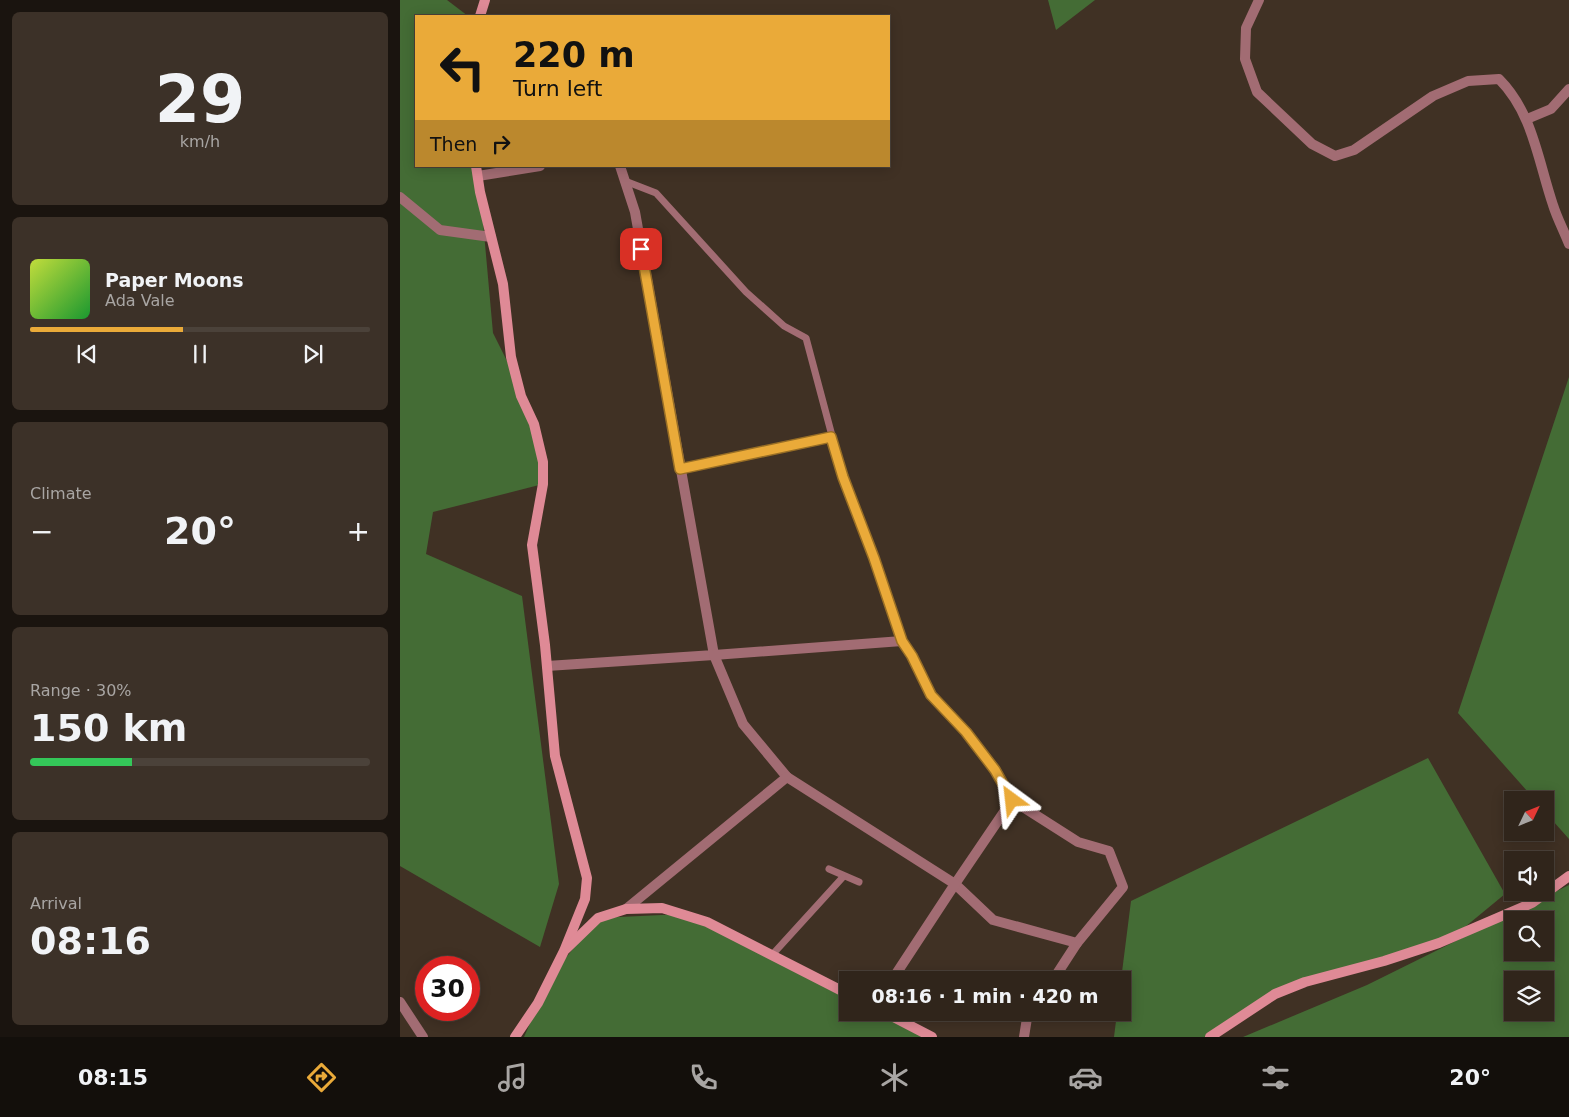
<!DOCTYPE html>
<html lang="en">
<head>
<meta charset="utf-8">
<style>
  body { margin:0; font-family:"DejaVu Sans",sans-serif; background:#3c3128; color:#f1f3f6; height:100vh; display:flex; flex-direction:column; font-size:19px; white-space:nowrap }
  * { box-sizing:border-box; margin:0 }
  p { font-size:16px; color:#a8a5a3 }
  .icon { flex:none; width:28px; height:28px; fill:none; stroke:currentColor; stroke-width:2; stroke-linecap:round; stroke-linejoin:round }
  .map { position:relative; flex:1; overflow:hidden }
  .panel { display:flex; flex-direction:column; gap:12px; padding:12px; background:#1a140f; width:400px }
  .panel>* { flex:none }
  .guide { position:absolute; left:15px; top:15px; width:475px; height:152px; border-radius:0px; box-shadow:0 2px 12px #0003,0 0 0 1px #4b423a; background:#eaaa39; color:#111; overflow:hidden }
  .needle { width:32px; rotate:47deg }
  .buttons { position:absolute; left:1104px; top:791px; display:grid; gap:10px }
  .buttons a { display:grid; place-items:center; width:50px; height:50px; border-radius:0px; background:#30251b; box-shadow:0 2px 12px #0003,0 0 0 1px #4b423a; font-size:25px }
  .speed { position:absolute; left:15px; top:956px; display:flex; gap:10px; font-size:25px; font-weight:700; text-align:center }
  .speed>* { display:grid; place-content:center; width:65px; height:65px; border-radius:50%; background:#30251b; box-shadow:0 2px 12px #0003,0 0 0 1px #4b423a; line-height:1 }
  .speed .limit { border:8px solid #d22; background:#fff; color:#111 }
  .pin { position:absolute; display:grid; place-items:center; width:42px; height:42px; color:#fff; margin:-21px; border-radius:10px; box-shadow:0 2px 8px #0006 }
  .me { position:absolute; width:55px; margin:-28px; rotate:330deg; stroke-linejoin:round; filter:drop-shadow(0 0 4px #0008) }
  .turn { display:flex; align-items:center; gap:18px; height:105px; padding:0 15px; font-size:22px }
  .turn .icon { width:65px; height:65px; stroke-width:2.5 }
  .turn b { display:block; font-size:35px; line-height:42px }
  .then { display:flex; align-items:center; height:48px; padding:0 15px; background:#0003; gap:10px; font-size:19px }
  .big { font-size:38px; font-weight:700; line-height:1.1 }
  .panel .tile { flex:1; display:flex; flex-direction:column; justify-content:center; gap:8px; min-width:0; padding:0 18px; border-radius:8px; background:#3c3128 }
  .panel .dial { align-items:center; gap:0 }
  .dial b { font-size:65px; line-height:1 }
  .song { display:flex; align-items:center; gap:15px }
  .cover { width:60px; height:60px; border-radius:8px; background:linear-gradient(135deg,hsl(70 70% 55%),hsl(130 70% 35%)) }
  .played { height:5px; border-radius:2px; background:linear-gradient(90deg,#eaaa39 45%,#4b423a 45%) }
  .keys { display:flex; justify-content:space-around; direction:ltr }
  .heat { display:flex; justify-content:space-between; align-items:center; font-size:28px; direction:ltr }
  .charge { height:8px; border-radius:4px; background:linear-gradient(90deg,#34c759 30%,#4b423a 0) }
  .trip { position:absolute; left:439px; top:971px; width:292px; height:50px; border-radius:0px; background:#30251b; box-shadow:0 2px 12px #0003,0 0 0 1px #4b423a; font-weight:700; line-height:50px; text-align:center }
  .tab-bar { display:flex; height:80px; justify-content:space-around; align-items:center; background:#130f0b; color:#a8a5a3 }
  .tab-bar .icon { width:35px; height:35px }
  .tab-bar .current { color:#eaaa39 }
  .tab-bar b { font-size:22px; color:#f1f3f6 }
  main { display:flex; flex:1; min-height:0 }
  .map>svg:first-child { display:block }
  .forest { fill:#446c35; fill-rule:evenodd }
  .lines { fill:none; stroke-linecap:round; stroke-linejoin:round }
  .lane { stroke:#a26c73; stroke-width:7 }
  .street { stroke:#a26c73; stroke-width:10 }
  .secondary { stroke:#df8a96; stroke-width:10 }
  .route-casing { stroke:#986e25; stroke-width:12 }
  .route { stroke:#eaaa39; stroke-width:9 }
</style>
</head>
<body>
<main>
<section class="panel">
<div class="tile dial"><b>29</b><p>km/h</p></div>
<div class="tile">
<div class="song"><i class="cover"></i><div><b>Paper Moons</b><p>Ada Vale</p></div></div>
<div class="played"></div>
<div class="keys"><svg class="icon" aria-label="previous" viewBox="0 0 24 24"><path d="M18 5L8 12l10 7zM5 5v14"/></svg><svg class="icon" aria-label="pause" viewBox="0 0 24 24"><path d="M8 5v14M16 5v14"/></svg><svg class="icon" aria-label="next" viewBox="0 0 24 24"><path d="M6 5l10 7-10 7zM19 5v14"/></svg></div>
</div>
<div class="tile"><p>Climate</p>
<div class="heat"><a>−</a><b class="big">20°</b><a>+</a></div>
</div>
<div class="tile"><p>Range · 30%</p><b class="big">150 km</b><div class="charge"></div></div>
<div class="tile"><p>Arrival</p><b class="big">08:16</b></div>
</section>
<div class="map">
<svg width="1169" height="1037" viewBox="0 0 1169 1037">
  <rect width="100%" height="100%" fill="#403124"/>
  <g class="forest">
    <polygon points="0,0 47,0 68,16 16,16 16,166 78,166 93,333 117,381 137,440 143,484 33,512 26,554 122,596 159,884 140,947 0,866"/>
    <polygon points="648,0 695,0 656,30"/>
    <polygon points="1169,377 1169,839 1145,812 1145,800 1135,800 1058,713"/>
    <polygon points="1028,758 1105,894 1054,936 890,988 811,1037 714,1037 717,1013 722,1012 721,980 731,901"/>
    <path d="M1169,885V1037H843L967,985ZM1112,920H1145V952H1112ZM1112,980H1145V1012H1112Z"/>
    <polygon points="283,914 447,994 448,1012 484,1013 532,1037 124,1037 151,976 198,918"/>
  </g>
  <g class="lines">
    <g class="lane">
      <polyline points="225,181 256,193 346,292 384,326 406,338 443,477 474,558 502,641"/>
      <polyline points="429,869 459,882"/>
      <polyline points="372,955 443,877"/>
    </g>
    <g class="street">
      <path d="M859,0L846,28L845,59L857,92L912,144L935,156L954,150L1033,96L1068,81L1099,79C1133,113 1138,161 1153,205C1157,218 1164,231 1169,244"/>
      <polyline points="1127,119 1151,109 1169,89"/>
      <polyline points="78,176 140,166"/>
      <polyline points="0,197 40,230 91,237"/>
      <polyline points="280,469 431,437"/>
      <polyline points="147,666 314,655 235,212 220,166"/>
      <polyline points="387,777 343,724 314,655 502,641 512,656 531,695 566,732 595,769 612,800"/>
      <polygon points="612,800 678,842 709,851 723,887 677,943 593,920 555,884"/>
      <polyline points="226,909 387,777 555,884 492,980"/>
      <polyline points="653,980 677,943"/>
      <polyline points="0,1002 23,1037"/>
      <polyline points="624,1037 627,1018 631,1012"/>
    </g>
    <g class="secondary">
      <polyline points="80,16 85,0"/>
      <polyline points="76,166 80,192 103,284 111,357 121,396 134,424 143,462 143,484 132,545 145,645 155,756 187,878 185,899 164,951 138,1003 115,1037"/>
      <polyline points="166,949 198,918 226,909 262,908 307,922 448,994"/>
      <polyline points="484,1012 532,1037"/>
      <polyline points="810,1037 875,994 905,982 984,961 1039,943 1132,903 1169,876"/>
    </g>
  </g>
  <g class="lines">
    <g class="route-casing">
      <polyline id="route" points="241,249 280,469 431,437 443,477 474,558 502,641 512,656 531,695 566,732 595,770 612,800"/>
    </g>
    <use href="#route" class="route"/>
  </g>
</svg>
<div class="buttons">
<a><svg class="needle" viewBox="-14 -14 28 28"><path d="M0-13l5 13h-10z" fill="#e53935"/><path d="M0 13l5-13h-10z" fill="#a8a5a3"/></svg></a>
<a><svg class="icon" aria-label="sound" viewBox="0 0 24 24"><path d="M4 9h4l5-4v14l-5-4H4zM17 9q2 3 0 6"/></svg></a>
<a><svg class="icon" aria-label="search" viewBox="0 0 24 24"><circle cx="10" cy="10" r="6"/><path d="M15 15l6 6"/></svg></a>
<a><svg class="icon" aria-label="layers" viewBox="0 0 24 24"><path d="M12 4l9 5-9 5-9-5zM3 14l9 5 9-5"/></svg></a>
</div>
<div class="speed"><div class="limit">30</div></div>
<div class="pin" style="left:241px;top:249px;background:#d93025"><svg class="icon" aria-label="arrive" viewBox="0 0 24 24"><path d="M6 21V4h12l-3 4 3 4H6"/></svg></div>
<svg class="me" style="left:612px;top:800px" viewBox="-20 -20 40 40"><path d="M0-17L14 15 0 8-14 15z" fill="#eaaa39" stroke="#fff" stroke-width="4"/></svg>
<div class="trip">08:16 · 1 min · 420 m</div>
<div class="guide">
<div class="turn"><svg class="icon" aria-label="left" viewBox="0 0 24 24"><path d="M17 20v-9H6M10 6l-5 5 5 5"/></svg><div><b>220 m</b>Turn left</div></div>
<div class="then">Then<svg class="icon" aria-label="right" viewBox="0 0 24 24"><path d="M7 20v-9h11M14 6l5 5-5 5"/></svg></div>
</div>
</div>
</main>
<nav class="tab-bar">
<b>08:15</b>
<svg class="icon current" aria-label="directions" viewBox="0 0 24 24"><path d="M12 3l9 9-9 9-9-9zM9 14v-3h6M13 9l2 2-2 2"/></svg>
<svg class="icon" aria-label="music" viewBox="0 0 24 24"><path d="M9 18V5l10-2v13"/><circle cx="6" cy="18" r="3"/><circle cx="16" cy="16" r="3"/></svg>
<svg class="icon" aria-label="phone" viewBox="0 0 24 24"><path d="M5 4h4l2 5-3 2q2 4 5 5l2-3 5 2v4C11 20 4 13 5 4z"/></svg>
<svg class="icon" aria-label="climate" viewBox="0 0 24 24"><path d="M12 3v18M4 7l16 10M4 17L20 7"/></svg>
<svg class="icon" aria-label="car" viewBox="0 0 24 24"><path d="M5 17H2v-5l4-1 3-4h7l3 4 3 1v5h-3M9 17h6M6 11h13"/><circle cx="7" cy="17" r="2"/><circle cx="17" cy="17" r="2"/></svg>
<svg class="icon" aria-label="filters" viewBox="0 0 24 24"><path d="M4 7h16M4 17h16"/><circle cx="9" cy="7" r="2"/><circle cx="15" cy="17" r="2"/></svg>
<b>20°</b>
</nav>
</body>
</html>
